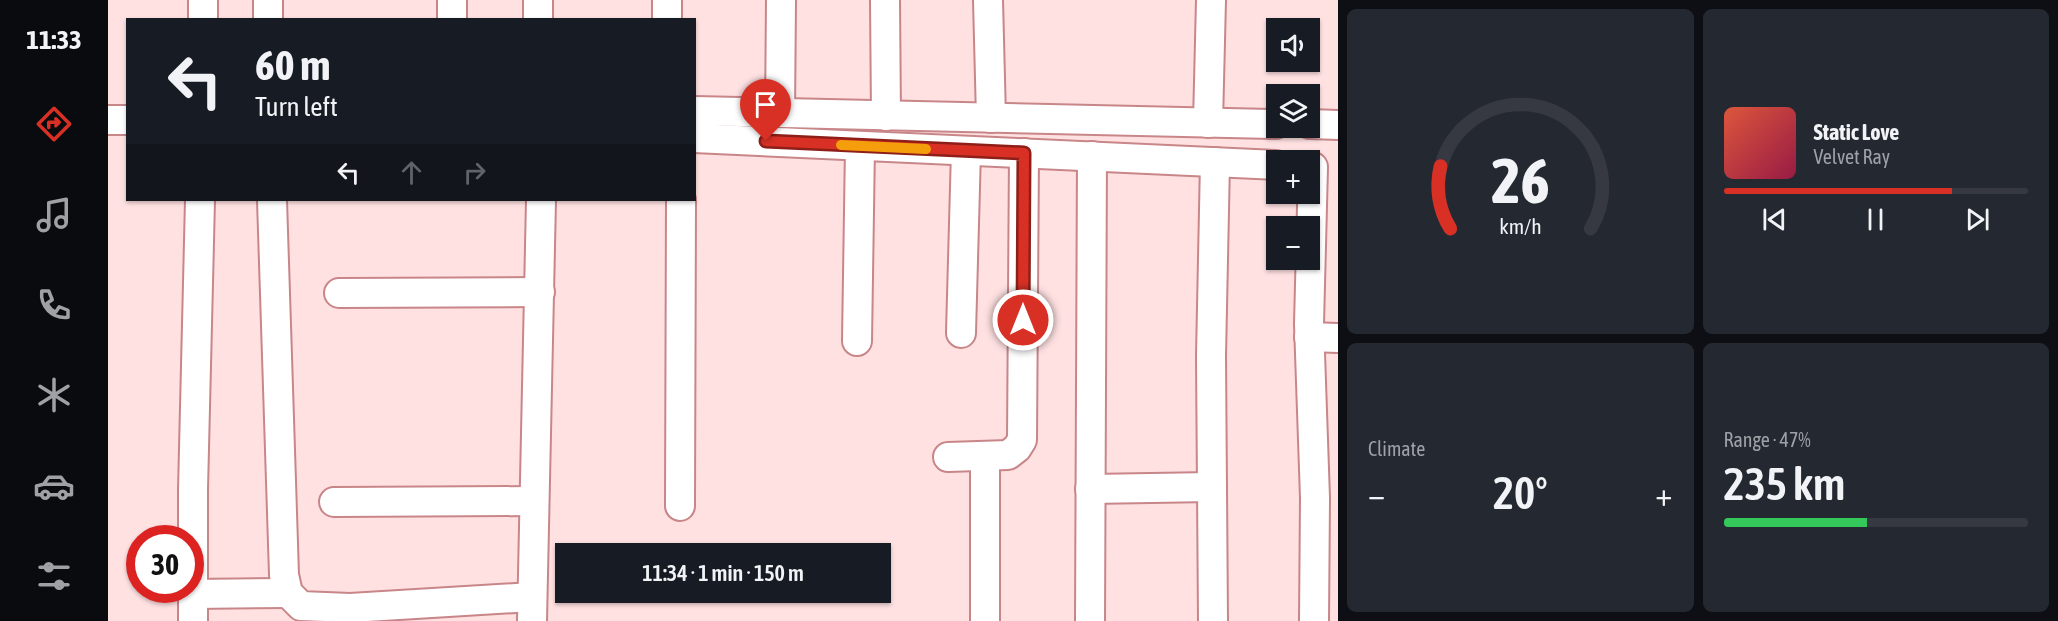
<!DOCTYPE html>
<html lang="en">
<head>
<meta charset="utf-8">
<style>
  body { margin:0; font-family:"Asap Condensed",sans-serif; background:#242831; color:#f1f3f6; height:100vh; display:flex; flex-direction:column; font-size:22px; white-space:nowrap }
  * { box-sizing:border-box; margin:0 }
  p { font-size:20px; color:#9ea1a6 }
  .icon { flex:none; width:33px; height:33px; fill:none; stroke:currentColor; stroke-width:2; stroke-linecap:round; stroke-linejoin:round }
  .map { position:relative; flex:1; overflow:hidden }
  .panel { display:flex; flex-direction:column; gap:9px; padding:9px; background:#0d0f14; width:720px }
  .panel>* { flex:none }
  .top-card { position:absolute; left:18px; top:18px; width:570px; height:183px; border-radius:0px; box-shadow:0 2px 4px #0004; background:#171b24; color:#f1f3f6; overflow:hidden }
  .tools { position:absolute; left:1158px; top:18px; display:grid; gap:12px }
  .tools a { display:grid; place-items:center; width:54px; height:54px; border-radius:0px; background:#171b24; box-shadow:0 2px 4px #0004; font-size:30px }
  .speed { position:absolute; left:18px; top:525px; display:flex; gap:12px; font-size:30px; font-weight:700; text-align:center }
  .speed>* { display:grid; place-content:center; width:78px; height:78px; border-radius:50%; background:#171b24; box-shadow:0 2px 4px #0004; line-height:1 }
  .speed .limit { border:9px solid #d22; background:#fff; color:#111 }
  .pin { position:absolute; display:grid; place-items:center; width:51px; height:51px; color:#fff; margin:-62px -26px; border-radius:50% 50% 50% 0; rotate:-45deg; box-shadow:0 0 6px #0007 }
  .pin .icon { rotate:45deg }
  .me { position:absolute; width:66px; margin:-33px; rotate:0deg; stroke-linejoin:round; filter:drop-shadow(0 0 4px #0008) }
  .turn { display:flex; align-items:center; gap:21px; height:126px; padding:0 30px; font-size:27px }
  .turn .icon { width:78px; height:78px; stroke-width:2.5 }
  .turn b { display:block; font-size:42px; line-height:51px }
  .lanes { display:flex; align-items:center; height:57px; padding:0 30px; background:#0003; justify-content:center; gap:30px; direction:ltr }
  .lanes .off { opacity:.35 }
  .big { font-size:45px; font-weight:600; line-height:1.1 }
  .panel .card { flex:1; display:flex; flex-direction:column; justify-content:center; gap:9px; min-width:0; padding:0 21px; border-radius:9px; background:#242831 }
  .panel .dial { align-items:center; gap:0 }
  .dial svg { height:156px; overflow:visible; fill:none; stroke:#363941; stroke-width:7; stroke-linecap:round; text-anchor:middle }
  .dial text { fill:#f1f3f6; stroke:none }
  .song { display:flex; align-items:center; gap:18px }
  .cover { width:72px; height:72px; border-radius:9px; background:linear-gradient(135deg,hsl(10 70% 55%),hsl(340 70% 35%)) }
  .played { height:6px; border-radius:3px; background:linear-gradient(90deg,#d93025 75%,#363941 75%) }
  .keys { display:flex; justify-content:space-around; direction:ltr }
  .heat { display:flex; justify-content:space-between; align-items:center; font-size:33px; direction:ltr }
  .charge { height:9px; border-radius:4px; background:linear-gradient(90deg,#34c759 47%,#363941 0) }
  .panel .tiles { flex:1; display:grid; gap:9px; grid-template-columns:repeat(2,1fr) }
  .trip { position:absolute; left:447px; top:543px; width:336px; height:60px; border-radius:0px; background:#171b24; box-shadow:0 2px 4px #0004; font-weight:600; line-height:60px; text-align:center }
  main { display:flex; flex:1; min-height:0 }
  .tab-bar { display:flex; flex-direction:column; width:108px; justify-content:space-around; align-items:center; background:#090b0e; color:#9ea1a6 }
  .tab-bar .icon { width:42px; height:42px }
  .tab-bar .selected { color:#d93025 }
  .tab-bar b { font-size:27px; color:#f1f3f6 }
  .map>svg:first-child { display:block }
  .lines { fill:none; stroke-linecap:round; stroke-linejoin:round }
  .minor-casing { stroke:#c88689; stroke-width:32 }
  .minor { stroke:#fff; stroke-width:28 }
  .route-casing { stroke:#8d1f18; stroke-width:15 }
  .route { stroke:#d93025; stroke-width:10 }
  .slow { stroke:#f59e0b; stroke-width:10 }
</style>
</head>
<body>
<main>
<nav class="tab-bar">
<b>11:33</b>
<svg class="icon selected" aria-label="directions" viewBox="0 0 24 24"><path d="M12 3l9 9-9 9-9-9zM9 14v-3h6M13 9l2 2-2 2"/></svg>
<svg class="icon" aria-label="music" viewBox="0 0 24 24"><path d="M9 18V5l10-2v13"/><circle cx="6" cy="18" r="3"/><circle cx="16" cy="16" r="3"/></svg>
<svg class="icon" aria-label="phone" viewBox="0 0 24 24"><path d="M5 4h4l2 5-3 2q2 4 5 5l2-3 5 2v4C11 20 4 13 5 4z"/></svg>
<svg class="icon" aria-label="climate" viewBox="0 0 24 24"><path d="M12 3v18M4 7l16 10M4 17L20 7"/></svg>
<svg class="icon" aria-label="car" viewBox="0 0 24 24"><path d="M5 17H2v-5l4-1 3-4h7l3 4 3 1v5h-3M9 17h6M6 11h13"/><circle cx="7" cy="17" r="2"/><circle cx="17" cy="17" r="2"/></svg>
<svg class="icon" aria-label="filters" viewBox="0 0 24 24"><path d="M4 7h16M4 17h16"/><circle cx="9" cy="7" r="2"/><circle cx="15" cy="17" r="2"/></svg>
</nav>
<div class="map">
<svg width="1230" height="621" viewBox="0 0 1230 621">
  <rect width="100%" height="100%" fill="#ffe1e2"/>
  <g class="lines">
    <g class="minor-casing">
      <g id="minor">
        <polyline points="160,0 160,20"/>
        <polyline points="344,0 344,20"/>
        <polyline points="430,0 430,20"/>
        <polyline points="777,0 778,116"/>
        <polyline points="880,0 883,118"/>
        <polyline points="95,20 95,0"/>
        <polyline points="559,20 559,0"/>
        <polyline points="586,111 1168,124"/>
        <polyline points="672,113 673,0"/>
        <polyline points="0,120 20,120"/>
        <polyline points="1100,123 1103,0"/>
        <polyline points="1202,124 1230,125"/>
        <polyline points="586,138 1168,165"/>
        <polyline points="1205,167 1201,324 1207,498 1206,621"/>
        <polyline points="164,200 176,575 180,593 193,606 242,608 424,597"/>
        <polyline points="231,293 432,292"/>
        <polyline points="853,333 858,151"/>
        <polyline points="1201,337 1230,338"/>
        <polyline points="749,341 752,146"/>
        <polyline points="840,457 900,455 909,448 914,440 916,153"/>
        <polyline points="877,457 877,621"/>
        <polyline points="982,489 1104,487"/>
        <polyline points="226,502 426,501"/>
        <polyline points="572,506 573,200"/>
        <polyline points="84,594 180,593"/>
        <polyline points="85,621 85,490 92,200"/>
        <polyline points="424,621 433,200"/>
        <polyline points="982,621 984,156"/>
        <polyline points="1105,621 1103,356 1107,162"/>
      </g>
    </g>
    <use href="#minor" class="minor"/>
  </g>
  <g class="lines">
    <g class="route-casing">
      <polyline id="route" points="658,141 916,153 915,320"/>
    </g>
    <use href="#route" class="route"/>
    <polyline class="slow" points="733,145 818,149"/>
  </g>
</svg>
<div class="tools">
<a><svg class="icon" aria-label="sound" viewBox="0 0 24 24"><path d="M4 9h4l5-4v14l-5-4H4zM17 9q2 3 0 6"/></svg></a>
<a><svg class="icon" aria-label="layers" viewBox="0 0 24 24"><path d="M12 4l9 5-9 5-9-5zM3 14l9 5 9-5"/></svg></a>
<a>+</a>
<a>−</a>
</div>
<div class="speed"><div class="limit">30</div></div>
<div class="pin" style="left:658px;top:141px;background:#d93025"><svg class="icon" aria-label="arrive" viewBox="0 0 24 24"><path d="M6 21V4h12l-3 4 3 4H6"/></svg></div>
<svg class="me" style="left:915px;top:320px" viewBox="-20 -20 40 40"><circle r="17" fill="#d93025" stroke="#fff" stroke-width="3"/><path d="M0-11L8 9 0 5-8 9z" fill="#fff"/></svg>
<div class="trip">11:34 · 1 min · 150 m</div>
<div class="top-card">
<div class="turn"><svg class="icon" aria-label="left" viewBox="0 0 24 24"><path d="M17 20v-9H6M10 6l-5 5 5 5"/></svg><div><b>60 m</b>Turn left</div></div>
<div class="lanes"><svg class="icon" aria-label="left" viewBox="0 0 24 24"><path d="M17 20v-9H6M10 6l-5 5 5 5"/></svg><svg class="icon off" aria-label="ahead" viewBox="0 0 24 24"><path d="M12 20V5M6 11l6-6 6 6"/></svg><svg class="icon off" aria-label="right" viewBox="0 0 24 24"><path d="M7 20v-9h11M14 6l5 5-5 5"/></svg></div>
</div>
</div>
<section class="panel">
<div class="tiles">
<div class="card dial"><svg viewBox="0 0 100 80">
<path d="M14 69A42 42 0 1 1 86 69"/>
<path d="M14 69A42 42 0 0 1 9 37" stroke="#d93025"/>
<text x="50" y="56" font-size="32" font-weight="700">26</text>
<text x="50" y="72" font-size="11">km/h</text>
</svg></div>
<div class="card">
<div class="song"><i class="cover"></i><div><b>Static Love</b><p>Velvet Ray</p></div></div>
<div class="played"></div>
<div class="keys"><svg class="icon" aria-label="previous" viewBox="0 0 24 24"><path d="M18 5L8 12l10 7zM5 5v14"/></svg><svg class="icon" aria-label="pause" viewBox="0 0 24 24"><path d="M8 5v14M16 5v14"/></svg><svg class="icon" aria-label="next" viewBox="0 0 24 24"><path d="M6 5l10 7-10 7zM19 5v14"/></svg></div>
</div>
<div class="card"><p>Climate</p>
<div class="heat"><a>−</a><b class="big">20°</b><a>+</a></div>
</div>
<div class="card"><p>Range · 47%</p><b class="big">235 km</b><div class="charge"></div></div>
</div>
</section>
</main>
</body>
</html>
